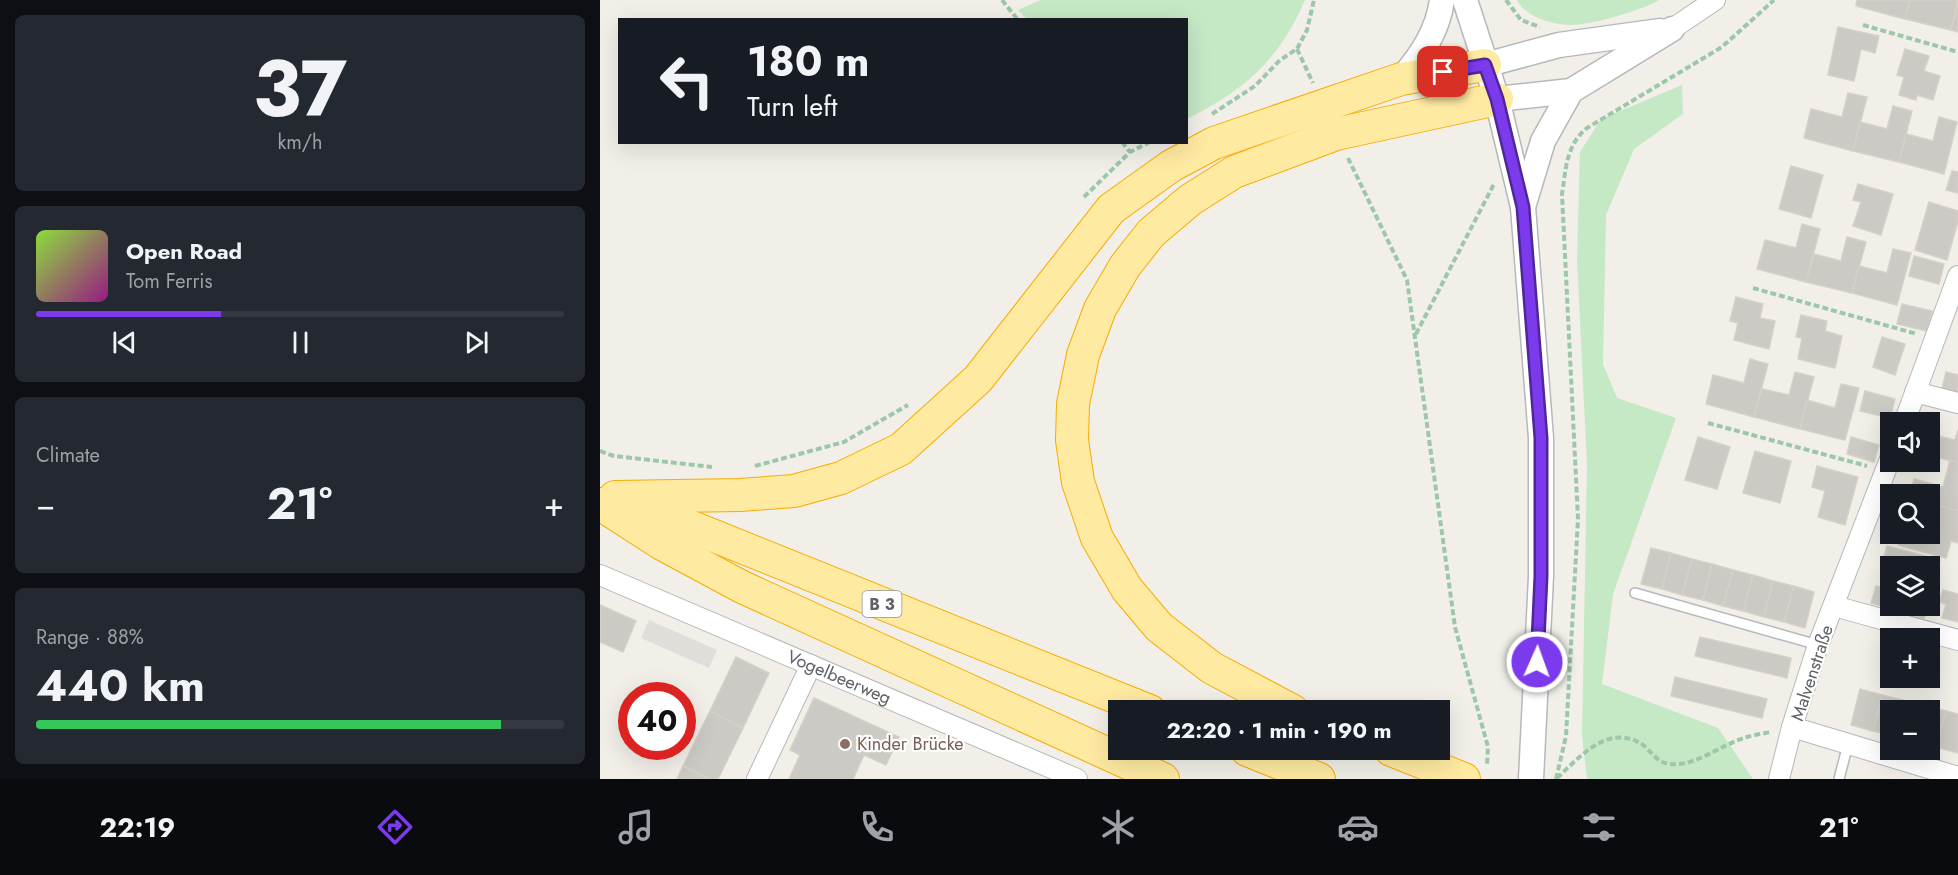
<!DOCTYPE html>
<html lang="en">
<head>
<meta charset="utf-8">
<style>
  body { margin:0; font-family:Jost,sans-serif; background:#242831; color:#f1f3f6; height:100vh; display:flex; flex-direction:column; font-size:22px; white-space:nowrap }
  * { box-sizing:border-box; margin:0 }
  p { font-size:20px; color:#9ea1a6 }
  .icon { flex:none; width:33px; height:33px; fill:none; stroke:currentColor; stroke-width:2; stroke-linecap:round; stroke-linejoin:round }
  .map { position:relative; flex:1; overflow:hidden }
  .details { display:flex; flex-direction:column; gap:15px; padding:15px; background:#0d0f14; width:600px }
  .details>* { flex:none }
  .banner { position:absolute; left:18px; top:18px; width:570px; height:126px; border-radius:0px; box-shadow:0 6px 24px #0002; background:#171b24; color:#f1f3f6; overflow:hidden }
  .tools { position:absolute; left:1280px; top:412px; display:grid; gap:12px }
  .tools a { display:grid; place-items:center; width:60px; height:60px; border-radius:0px; background:#171b24; box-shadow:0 6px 24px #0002; font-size:30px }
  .speed { position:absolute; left:18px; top:682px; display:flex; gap:12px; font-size:30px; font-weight:700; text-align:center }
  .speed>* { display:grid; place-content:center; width:78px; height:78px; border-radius:50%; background:#171b24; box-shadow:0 6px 24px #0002; line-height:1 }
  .speed .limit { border:9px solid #d22; background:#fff; color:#111 }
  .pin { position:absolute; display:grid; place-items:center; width:51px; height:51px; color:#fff; margin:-26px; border-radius:12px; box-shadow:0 3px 9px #0006 }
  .me { position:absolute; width:66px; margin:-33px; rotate:2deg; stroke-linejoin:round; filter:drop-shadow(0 0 4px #0008) }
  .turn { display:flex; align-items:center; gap:21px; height:126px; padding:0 30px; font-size:27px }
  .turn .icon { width:78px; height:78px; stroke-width:2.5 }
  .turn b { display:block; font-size:42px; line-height:51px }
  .big { font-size:45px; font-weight:700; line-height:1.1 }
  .details .card { flex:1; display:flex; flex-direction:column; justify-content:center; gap:9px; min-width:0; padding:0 21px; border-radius:9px; background:#242831 }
  .details .dial { align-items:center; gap:0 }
  .dial b { font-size:78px; line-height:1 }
  .song { display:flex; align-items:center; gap:18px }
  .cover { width:72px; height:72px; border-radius:9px; background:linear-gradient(135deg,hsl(90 70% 55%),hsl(310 70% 35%)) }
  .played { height:6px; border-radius:3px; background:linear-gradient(90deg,#7c3aed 35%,#363941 35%) }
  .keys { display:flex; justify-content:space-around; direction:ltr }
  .heat { display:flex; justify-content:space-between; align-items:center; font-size:33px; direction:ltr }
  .charge { height:9px; border-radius:4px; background:linear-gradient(90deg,#34c759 88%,#363941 0) }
  .trip { position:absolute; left:508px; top:700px; width:342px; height:60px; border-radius:0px; background:#171b24; box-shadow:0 6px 24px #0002; font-weight:700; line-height:60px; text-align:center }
  .menu { display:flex; height:96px; justify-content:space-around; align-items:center; background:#090b0e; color:#9ea1a6 }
  .menu .icon { width:42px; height:42px }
  .menu .active { color:#7c3aed }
  .menu b { font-size:27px; color:#f1f3f6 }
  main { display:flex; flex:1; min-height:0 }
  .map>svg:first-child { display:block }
  .industrial { fill:#e0deda }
  .green { fill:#c5e8c5 }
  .building { fill:#cccac5; stroke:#d6d1c6; stroke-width:1.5 }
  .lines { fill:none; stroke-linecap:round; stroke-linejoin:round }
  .service-casing { stroke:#b5b8bc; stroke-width:12 }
  .minor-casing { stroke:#b5b8bc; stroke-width:22 }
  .tertiary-casing { stroke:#b5b8bc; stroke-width:27 }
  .trunk-casing { stroke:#f9ab00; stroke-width:34 }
  .path { stroke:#9cc7a9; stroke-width:4; stroke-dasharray:6 3; stroke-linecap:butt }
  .service { stroke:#fff; stroke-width:9 }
  .minor { stroke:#fff; stroke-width:20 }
  .tertiary { stroke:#fff; stroke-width:24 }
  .trunk { stroke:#feeaa1; stroke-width:32 }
  .route-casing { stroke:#51269a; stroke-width:15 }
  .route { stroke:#7c3aed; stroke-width:10 }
  .education-dot { fill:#8d6e63; stroke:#fff; stroke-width:2 }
  .labels { text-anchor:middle; stroke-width:4.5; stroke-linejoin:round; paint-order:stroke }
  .shield { fill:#fff; stroke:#8f9295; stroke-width:1.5 }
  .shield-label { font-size:16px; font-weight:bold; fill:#5f6368 }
  .street-label { font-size:18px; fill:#5f6368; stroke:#fff }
  .education-label { font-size:18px; fill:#785e54; stroke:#fff; text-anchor:start }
</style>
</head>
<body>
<main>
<section class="details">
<div class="card dial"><b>37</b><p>km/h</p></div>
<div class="card">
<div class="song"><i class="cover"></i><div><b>Open Road</b><p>Tom Ferris</p></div></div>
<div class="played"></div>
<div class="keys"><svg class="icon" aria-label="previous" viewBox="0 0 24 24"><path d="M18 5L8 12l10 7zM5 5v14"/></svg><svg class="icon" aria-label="pause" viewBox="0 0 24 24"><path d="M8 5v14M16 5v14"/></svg><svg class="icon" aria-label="next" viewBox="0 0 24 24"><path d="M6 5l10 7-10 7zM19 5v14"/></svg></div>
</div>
<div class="card"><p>Climate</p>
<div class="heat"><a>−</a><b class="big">21°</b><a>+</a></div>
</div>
<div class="card"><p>Range · 88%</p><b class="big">440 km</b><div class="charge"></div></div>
</section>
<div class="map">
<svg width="1358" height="779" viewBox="0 0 1358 779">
  <rect width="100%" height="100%" fill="#f1efe8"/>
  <polygon class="industrial" points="49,620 117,650 109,668 41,638"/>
  <g class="green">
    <path d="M441,0H705C679,60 645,90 587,119L586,20L427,19L418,10Z"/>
    <path d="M917,0H1059C1043,10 988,26 969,25C951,24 925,17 917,0Z"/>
    <polygon points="1082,85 1083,114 1034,149 1006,215 1003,364 1017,398 1076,418 1013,594 1002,684 1118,728 1153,779 987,779 982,736 987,464 977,260 980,152 1001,119"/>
  </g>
  <g class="building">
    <polygon points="1257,0 1310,0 1305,19 1256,6"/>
    <polygon points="1310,0 1358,0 1351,30 1305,19"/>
    <polygon points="1358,2 1358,32 1351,30"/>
    <polygon points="1238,27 1279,36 1275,53 1261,49 1254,81 1228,75"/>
    <polygon points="1305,49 1329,56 1324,71 1340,76 1333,100 1317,95 1316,100 1299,95 1304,77 1297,75"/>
    <polygon points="1248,93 1267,97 1253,151 1204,138 1211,109 1242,117"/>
    <polygon points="1293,106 1312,111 1299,162 1253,151 1260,122 1287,129"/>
    <polygon points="1339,117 1357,122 1344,174 1299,162 1306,134 1333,141"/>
    <polygon points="1191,166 1223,175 1211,218 1179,209"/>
    <polygon points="1352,171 1358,172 1358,193 1346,190"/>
    <polygon points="1258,184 1293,194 1281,235 1253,226 1261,202 1253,200"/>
    <polygon points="1329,202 1358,211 1358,221 1347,260 1315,250"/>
    <polygon points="1202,224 1220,229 1206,282 1157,269 1165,240 1196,248"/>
    <polygon points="1247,237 1266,242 1252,293 1206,282 1214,254 1241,261"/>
    <polygon points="1293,249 1311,253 1297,305 1252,293 1259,266 1287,273"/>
    <polygon points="1314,256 1344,264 1339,284 1309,276"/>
    <polygon points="1136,297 1163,304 1160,318 1175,321 1169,349 1134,340 1138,323 1130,321"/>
    <polygon points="1302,304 1332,311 1327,331 1297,324"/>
    <polygon points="1201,315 1227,321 1225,331 1242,336 1235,368 1198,359 1202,338 1196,337"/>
    <polygon points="1282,337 1305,344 1295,375 1273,367"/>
    <polygon points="1150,359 1168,364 1154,417 1106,404 1113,375 1144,383"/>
    <polygon points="1195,372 1214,377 1200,429 1154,417 1162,389 1189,395"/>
    <polygon points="1346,372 1358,375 1358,393 1342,389"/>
    <polygon points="1241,384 1259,388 1245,440 1200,429 1207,400 1235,408"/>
    <polygon points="1265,391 1295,399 1290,418 1260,411"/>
    <polygon points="1358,430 1358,463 1329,455 1329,434 1355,440"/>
    <polygon points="1098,437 1130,447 1117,489 1085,480"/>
    <polygon points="1251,437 1279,445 1274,462 1247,454"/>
    <polygon points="1155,451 1191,461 1180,503 1143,493"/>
    <polygon points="1350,460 1358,463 1358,511 1329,503 1329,495 1310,495 1314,479 1343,487"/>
    <polygon points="1217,466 1258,477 1245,525 1218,517 1225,491 1212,487"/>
    <polygon points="1339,506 1358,511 1358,543 1351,541 1346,558 1298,545 1301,534 1331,534"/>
    <polygon points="1287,546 1340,560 1336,574 1329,572 1329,567 1309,567 1283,560"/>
    <polygon points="1051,548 1071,553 1062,589 1041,584"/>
    <polygon points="1071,553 1092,559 1082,595 1062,589"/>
    <polygon points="1092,559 1112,564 1103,600 1082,595"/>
    <polygon points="1112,564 1133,570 1123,606 1103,600"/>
    <polygon points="1133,570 1153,575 1143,611 1123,606"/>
    <polygon points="1153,575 1173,581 1164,617 1143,611"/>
    <polygon points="1173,581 1194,586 1184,622 1164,617"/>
    <polygon points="1194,586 1214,592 1205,628 1184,622"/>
    <polygon points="1276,586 1290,590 1290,606 1328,606 1324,618 1271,603"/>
    <polygon points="1343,590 1358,594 1358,622 1342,618 1346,604 1339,602"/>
    <polygon points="0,605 36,621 23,652 0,642"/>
    <polygon points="1100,637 1191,658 1187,678 1095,656"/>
    <polygon points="136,657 169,673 143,728 110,711"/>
    <polygon points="1075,677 1167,699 1162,718 1071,696"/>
    <polygon points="1260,689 1282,695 1273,731 1251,725"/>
    <polygon points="1282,695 1303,700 1300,711 1290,711 1290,735 1273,731"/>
    <polygon points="214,698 299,737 286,765 264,755 253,779 189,779 200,755 190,750"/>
    <polygon points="1303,700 1325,706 1323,711 1300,711"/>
    <polygon points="1325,706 1346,711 1336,747 1329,746 1329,711 1323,711"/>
    <polygon points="110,711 143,728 118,779 110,779 83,766"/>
    <polygon points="1346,711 1358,714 1358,753 1336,747"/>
    <polygon points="83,766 110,779 77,779"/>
  </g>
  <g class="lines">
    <g class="service-casing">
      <g id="service">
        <polyline points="1035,593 1218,645"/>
        <polyline points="1239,779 1248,744"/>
      </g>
    </g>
    <g class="minor-casing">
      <g id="minor">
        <polyline points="1072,29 1115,0"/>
        <polyline points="1315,392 1358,403"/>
        <polyline points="1304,423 1358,276"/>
        <polyline points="1290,459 1218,645 1192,727 1358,777"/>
        <path id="s1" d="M0,575L477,779"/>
        <polyline points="1234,606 1358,640"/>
        <polyline points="157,779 211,665"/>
        <polyline points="1179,779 1192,727"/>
      </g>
    </g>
    <g class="tertiary-casing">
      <g id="tertiary">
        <polyline points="865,0 897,99 923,207 941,438 941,576 931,779"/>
        <polyline points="885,65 959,45 1060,31"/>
        <path d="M801,79C821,56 838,31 842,0"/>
        <polyline points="897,99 971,91 1072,29"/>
        <polyline points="923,207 943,141 971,91"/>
      </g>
    </g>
    <g class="trunk-casing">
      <g id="trunk">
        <polyline points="15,497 140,495 194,491 241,478 301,449 378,379 511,209 571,166 614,143 801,79 885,65"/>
        <polyline points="27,501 550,711"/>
        <polyline points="0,504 62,544 142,587 563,779"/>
        <polyline points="693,711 612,668 559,627 527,589 497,538 478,482 472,440 473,404 483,355 500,309 525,266 551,233 590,200 634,172 736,134 897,99"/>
        <polyline points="647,750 719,779"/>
        <polyline points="791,750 864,779"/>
      </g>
    </g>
    <g class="path">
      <polyline points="402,0 418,20"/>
      <polyline points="906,0 921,20 940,27"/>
      <polyline points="1263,25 1358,52"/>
      <polyline points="697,49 713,83"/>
      <polyline points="612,114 655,86 680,60 697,49 707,30 714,0"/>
      <polyline points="522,142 530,152"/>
      <polyline points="748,158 807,280 855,627 888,747 887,765"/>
      <polyline points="484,197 530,152 550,142"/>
      <polyline points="1153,288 1317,334"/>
      <polyline points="816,334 894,184"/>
      <polyline points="1108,423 1267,466"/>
      <polyline points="0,451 14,456 112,467"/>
      <polyline points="155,466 244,442 308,405"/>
      <path d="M957,778C979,758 1007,724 1040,743C1050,749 1056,763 1070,764C1094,767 1121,745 1144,738C1152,735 1162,734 1171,732"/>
      <path d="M956,779L966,736L978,519L962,194C966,169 966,145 987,128L1122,47L1174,0"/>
    </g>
    <use href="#service" class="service"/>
    <use href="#minor" class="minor"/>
    <use href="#tertiary" class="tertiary"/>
    <use href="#trunk" class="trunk"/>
  </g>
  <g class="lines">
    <g class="route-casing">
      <polyline id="route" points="843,72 885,65 897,99 923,207 941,438 941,576 937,662"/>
    </g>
    <use href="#route" class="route"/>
  </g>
  <circle class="education-dot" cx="245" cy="744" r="6"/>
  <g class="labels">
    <rect class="shield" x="262.5" y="591" width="39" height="26" rx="4.5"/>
    <g class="shield-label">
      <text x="282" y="610">B 3</text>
    </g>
    <g class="street-label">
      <text transform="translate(1212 673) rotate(-72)" y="6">Malvenstraße</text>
      <text dy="6" stroke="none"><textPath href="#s1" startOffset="260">Vogelbeerweg</textPath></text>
    </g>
    <g class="education-label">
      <text x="257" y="750">Kinder Brücke</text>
    </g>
  </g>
</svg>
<div class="tools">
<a><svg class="icon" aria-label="sound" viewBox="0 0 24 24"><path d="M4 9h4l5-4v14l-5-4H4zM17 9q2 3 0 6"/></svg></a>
<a><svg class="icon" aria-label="search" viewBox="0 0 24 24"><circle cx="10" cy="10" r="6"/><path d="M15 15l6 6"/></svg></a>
<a><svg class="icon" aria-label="layers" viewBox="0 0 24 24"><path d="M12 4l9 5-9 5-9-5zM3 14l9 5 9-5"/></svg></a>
<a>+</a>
<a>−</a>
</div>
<div class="speed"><div class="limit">40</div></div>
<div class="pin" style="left:843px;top:72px;background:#d93025"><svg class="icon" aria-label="arrive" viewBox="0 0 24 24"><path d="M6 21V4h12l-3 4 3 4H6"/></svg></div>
<svg class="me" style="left:937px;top:662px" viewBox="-20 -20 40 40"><circle r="17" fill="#7c3aed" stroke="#fff" stroke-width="3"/><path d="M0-11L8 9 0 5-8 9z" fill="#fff"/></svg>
<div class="trip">22:20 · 1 min · 190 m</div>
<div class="banner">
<div class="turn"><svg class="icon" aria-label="left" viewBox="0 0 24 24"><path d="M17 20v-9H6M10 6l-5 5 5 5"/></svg><div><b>180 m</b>Turn left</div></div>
</div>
</div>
</main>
<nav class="menu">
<b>22:19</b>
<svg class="icon active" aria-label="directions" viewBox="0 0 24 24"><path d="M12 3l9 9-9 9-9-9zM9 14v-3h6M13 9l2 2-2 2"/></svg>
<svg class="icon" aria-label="music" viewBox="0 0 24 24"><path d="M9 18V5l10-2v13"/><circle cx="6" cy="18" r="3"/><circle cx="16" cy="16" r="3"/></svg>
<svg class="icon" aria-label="phone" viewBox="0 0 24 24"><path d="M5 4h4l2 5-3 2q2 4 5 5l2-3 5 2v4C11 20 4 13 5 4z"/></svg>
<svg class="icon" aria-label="climate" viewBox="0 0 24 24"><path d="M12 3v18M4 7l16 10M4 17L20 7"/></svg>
<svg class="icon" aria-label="car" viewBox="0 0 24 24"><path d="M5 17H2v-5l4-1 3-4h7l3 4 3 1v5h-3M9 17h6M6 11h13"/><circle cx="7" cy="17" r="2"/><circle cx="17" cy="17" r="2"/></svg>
<svg class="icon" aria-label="filters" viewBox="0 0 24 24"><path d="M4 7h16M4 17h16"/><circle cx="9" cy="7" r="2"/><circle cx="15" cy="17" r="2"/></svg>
<b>21°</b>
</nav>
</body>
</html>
